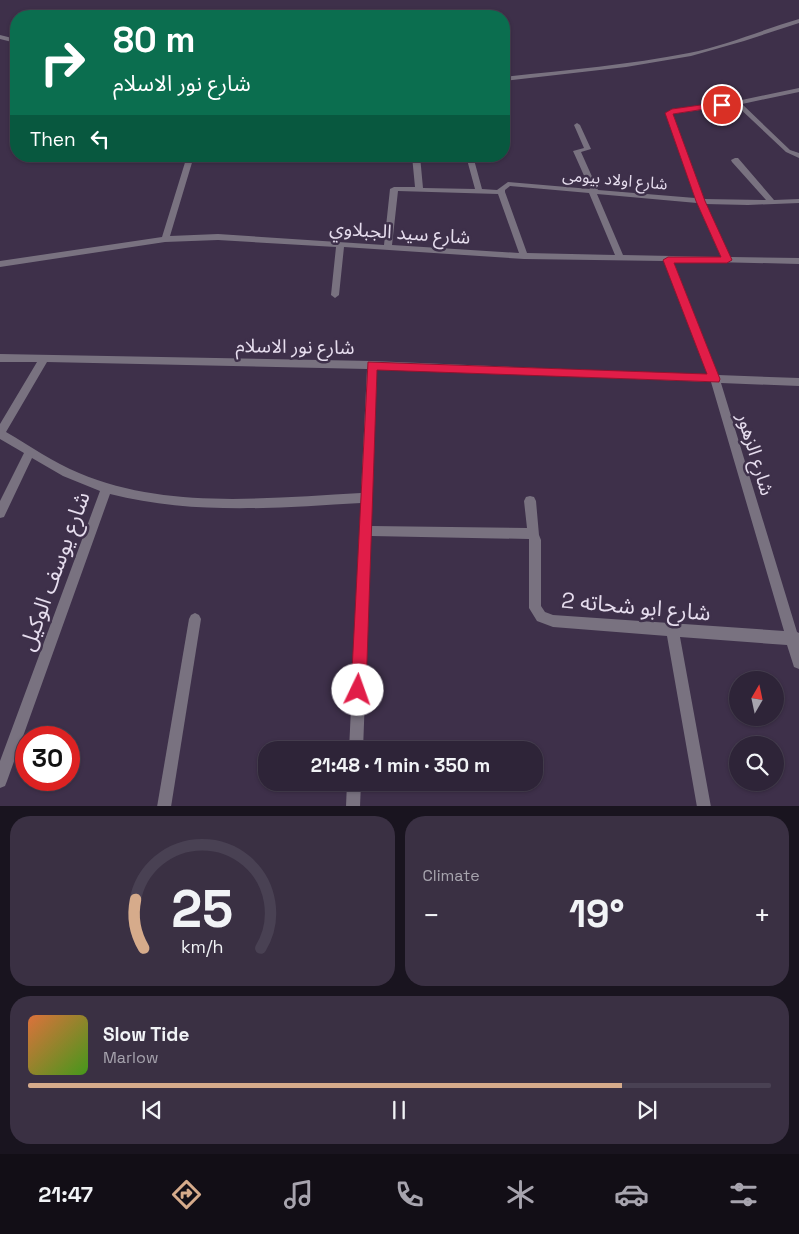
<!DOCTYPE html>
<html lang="en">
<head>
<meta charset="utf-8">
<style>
  body { margin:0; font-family:"Space Grotesk","Noto Sans Arabic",sans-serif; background:#3a3043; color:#f1f3f6; height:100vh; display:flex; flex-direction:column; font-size:19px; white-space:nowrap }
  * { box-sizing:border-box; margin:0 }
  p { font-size:16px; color:#a7a4ae }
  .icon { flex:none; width:28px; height:28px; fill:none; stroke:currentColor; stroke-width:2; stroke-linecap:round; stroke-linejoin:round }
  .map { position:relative; height:806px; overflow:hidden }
  .side { display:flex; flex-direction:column; gap:10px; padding:10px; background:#19141f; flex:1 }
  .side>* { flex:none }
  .top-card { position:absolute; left:10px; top:10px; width:500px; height:152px; border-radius:20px; box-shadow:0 1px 4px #0004,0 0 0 1px #494153; background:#0b6e4f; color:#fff; overflow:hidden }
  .needle { width:32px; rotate:9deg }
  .buttons { position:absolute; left:729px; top:671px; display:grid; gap:10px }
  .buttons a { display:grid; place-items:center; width:55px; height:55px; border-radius:50%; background:#2e2438; box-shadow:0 1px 4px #0004,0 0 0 1px #494153; font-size:25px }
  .speed { position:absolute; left:15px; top:726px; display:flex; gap:10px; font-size:25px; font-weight:700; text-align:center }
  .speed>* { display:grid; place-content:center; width:65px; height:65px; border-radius:50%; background:#2e2438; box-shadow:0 1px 4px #0004,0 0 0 1px #494153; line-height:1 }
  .speed .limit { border:8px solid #d22; background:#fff; color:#111 }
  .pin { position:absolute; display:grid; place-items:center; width:42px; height:42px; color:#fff; margin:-21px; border:2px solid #fff; border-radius:50%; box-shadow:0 1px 5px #0007 }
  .me { position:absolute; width:55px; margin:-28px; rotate:3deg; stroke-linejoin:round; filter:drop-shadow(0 0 4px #0008) }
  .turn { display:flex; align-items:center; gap:18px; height:105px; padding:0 20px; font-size:22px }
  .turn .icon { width:65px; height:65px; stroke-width:2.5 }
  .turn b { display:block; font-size:35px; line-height:42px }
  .then { display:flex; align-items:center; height:48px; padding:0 20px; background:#0003; gap:10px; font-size:19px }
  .big { font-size:38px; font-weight:600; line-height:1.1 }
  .side .card { flex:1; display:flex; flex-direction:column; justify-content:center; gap:8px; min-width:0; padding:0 18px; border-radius:20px; background:#3a3043 }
  .side .dial { align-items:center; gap:0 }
  .dial svg { height:130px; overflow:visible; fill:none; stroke:#494153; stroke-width:7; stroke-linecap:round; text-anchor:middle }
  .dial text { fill:#f1f3f6; stroke:none }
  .song { display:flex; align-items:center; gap:15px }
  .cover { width:60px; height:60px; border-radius:8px; background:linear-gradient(135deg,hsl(20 70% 55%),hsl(100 70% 35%)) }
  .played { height:5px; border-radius:2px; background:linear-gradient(90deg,#d6ab8b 80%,#494153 80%) }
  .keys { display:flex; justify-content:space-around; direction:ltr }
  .heat { display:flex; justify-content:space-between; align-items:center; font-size:28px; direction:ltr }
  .side .tiles { flex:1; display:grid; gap:10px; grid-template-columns:1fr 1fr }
  .card:last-child { grid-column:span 2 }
  .trip { position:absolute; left:258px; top:741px; width:285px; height:50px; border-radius:20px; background:#2e2438; box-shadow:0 1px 4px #0004,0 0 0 1px #494153; font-weight:600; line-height:50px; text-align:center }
  .tab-bar { display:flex; height:80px; justify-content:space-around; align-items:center; background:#120e16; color:#a7a4ae }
  .tab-bar .icon { width:35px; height:35px }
  .tab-bar .current { color:#d6ab8b }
  .tab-bar b { font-size:22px; color:#f1f3f6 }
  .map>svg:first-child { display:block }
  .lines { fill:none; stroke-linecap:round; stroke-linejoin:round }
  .minor { fill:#797280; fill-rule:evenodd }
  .route { fill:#e11d48; stroke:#92132f }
  .labels { text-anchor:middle; stroke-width:5; stroke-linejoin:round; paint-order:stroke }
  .far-street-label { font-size:16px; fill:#e6ddee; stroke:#3e304a }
  .street-label { font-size:19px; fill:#e6ddee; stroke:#3e304a }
  .near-street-label { font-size:22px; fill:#e6ddee; stroke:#3e304a }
</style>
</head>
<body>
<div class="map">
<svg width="799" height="807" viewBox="0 0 799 807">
  <rect width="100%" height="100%" fill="#3e304a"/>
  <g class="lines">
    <g class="minor">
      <path d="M799,19V23L744,41L691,56L626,67L504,81V77C566,70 628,65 689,53C727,45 762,30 799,19Z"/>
      <polygon points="0,35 16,39 16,43 0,39"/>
      <path d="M799,88V92L742,104L790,150L799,153V158L786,152L736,105L672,114L703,199L766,200L732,162L731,160L735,158H738L774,200L799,199V203L748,205L705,204L730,257L799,258V264L673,261L718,375L799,378V386L721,383L797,632L799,633V669L794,667L787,645L680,637L711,807H697L667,636L553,627L537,621L529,608V539L371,536L363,750H349L361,503C276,508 193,515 110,494L7,781L5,786L0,788V761L100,491L63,476L32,458L4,517L0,518V501L24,453L0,439V424L37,362H0V354L372,361L708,375L664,261L524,259L344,247L339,295L335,298L331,295L336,247L218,240L165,242L0,267V261L162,237L187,156H194L170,236L218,234L384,245L390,189L394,187H415L412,156H420L423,188L475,189L466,156H473L482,189L497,190L508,182L590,189L573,151L584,148L574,125L577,123L580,125L591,149L581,152L598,190L695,198L666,113L672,109L737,101ZM510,186L589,193L615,255L527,253L505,192V190ZM398,191L498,194L519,253L392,245ZM597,194L697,203L721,257L623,255ZM47,362L367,369L361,493C267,498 167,510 79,473C53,462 30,446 6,432ZM377,369L711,382L784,631L553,615L545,612L541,606V540L539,535L536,501L534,497L530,496L526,497L524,501L527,528L371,526Z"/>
      <polygon points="195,613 199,615 201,619 171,807 157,807 189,619 191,615"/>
      <polygon points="347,782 361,782 360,807 346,807"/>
    </g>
  </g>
  <polygon class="route" points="722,102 725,105 724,106 673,114 705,201 732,260 727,263 674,263 720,379 719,382 377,370 366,690 364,696 358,698 353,696 351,690 368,362 707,374 663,260 668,257 721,257 696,201 665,113 672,109"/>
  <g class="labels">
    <g class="far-street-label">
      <text transform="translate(615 179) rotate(5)" y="6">شارع اولاد بيومى</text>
    </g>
    <g class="street-label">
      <text transform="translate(400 232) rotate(4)" y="7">شارع سيد الجبلاوي</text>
      <text transform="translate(295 346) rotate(1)" y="7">شارع نور الاسلام</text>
      <text transform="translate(756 454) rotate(73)" y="7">شارع الزهور</text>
    </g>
    <g class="near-street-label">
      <text transform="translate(54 571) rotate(-70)" y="8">شارع يوسف الوكيل</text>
      <text transform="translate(636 606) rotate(5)" y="8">شارع ابو شحاته 2</text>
    </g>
  </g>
</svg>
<div class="buttons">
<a><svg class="needle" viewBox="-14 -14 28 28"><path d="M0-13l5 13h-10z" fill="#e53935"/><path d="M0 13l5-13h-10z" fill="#a7a4ae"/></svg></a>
<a><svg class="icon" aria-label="search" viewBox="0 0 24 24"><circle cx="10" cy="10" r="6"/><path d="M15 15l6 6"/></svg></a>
</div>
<div class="speed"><div class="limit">30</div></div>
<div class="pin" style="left:722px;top:105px;background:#d93025"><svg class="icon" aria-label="arrive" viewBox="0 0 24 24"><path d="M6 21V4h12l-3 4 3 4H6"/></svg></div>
<svg class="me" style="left:358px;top:690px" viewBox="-20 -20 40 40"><circle r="19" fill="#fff"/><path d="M0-13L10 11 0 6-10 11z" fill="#e11d48"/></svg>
<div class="trip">21:48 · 1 min · 350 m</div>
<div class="top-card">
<div class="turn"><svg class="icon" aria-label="right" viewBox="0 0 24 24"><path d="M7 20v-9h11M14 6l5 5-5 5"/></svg><div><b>80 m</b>شارع نور الاسلام</div></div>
<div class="then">Then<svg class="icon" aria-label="left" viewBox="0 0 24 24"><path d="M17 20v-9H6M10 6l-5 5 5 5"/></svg></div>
</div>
</div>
<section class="side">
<div class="tiles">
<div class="card dial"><svg viewBox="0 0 100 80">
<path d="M14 69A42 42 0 1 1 86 69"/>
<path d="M14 69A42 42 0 0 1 9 39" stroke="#d6ab8b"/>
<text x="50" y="56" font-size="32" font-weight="700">25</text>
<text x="50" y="72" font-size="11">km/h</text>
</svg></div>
<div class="card"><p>Climate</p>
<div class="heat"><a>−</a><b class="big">19°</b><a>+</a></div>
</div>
<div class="card">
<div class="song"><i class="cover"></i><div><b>Slow Tide</b><p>Marlow</p></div></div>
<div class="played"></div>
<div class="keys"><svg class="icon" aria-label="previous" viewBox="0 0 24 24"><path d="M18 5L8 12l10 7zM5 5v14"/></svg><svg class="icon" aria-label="pause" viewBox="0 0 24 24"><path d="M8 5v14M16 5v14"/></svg><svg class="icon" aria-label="next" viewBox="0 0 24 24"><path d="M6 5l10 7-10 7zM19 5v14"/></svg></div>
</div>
</div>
</section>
<nav class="tab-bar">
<b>21:47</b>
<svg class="icon current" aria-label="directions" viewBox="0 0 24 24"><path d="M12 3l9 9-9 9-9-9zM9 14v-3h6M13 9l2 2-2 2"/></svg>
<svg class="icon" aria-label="music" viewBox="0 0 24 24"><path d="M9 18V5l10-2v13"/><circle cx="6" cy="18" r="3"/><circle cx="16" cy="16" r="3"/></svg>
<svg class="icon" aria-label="phone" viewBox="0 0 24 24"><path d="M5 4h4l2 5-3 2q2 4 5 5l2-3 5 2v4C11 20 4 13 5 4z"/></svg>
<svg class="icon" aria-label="climate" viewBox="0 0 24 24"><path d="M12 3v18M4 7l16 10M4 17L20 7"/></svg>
<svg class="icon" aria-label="car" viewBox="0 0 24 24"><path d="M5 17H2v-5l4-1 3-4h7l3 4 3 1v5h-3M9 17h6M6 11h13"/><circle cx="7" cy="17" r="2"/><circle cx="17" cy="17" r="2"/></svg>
<svg class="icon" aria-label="filters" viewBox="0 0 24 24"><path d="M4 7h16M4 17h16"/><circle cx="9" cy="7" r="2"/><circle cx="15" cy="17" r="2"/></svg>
</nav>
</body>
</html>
